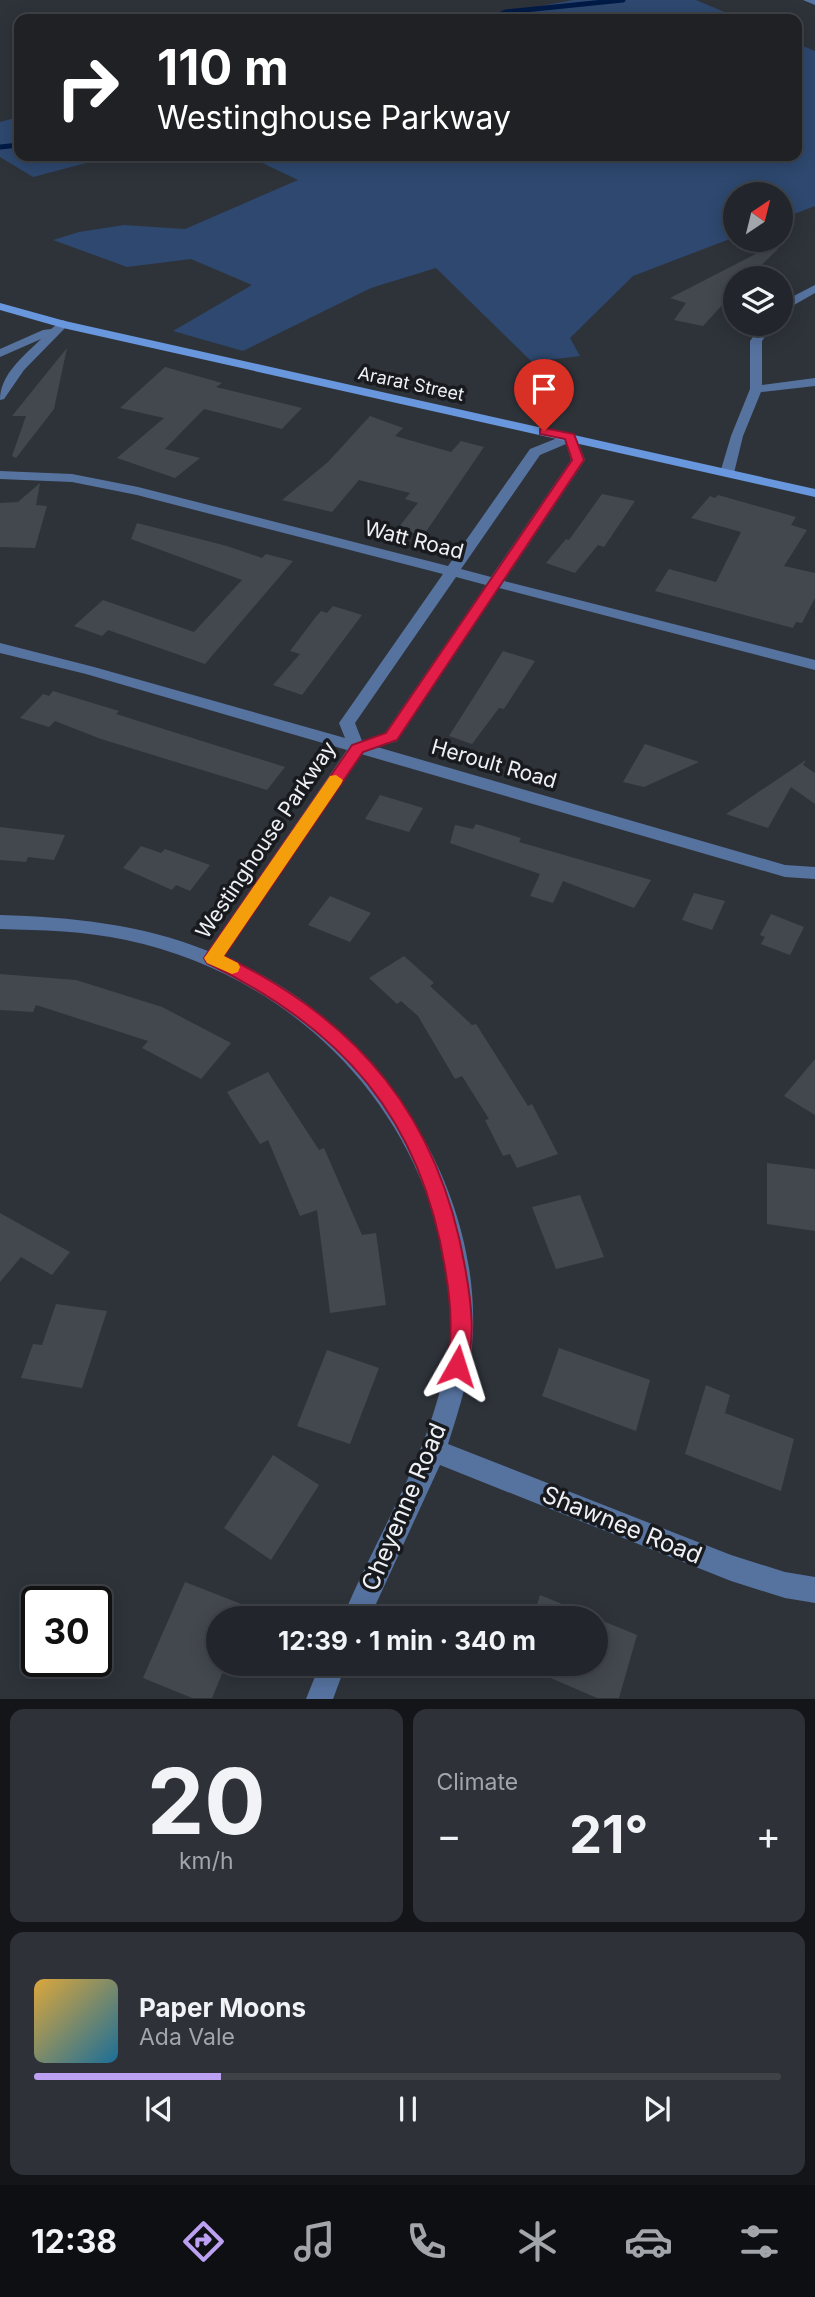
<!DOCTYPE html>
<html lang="en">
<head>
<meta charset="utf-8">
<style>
  body { margin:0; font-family:Inter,sans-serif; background:#2e3238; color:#f1f3f6; height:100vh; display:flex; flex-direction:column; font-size:26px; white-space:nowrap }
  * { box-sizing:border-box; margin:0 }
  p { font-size:23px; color:#a2a5a9 }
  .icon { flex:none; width:38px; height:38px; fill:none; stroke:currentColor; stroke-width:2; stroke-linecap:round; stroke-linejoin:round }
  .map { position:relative; height:1699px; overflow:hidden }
  .panel { display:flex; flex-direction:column; gap:10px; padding:10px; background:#131518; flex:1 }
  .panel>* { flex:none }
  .guide { position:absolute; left:14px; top:14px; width:788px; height:147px; border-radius:14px; box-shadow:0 4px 18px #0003,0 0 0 2px #3f4348; background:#202124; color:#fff; overflow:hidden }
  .needle { width:46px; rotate:35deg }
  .tools { position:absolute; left:723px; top:182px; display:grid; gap:14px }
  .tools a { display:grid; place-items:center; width:70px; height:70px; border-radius:50%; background:#22262c; box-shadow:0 4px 18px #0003,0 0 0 2px #3f4348; font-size:35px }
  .speed { position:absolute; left:21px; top:1586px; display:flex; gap:14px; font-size:35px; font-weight:700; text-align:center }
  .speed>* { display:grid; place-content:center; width:91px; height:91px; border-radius:50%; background:#22262c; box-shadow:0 4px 18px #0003,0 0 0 2px #3f4348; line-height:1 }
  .speed .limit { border:4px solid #111; border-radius:10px; background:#fff; color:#111 }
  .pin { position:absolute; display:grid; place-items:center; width:60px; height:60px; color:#fff; margin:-72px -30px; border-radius:50% 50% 50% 0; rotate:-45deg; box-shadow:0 0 7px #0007 }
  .pin .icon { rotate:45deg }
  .me { position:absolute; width:77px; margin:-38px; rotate:6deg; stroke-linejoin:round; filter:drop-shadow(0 0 5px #0008) }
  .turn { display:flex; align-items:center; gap:24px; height:147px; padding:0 28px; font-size:32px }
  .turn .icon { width:91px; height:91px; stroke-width:2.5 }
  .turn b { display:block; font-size:49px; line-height:60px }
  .big { font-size:52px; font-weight:700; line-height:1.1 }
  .panel .widget { flex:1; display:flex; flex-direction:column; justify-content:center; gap:10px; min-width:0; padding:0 24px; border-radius:14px; background:#2e3238 }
  .panel .dial { align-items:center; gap:0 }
  .dial b { font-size:91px; line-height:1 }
  .song { display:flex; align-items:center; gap:21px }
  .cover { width:84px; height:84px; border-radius:10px; background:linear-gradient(135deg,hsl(40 70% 55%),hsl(200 70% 35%)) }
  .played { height:7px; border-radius:4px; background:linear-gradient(90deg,#bca0f2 25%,#3f4348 25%) }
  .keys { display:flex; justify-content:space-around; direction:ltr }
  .heat { display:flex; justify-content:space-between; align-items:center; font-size:38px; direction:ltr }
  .panel .tiles { flex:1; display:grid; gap:10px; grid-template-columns:1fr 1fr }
  .widget:last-child { grid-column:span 2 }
  .trip { position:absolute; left:206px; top:1606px; width:402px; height:70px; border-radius:35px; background:#22262c; box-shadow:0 4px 18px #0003,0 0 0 2px #3f4348; font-weight:700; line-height:70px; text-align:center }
  .menu { display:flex; height:112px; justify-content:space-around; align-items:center; background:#0e0f12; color:#a2a5a9 }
  .menu .icon { width:49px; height:49px }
  .menu .current { color:#bca0f2 }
  .menu b { font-size:32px; color:#f1f3f6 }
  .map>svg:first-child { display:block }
  .green { fill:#2e486f }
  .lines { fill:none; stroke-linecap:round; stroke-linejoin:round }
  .stream { stroke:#001b47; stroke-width:5 }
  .building { fill:#43484f }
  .minor { fill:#5673a0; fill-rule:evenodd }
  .secondary { fill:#6897de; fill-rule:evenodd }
  .route { fill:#e11d48; stroke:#92132f; stroke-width:2 }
  .slow { fill:#f59e0b }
  .labels { text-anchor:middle; stroke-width:7; stroke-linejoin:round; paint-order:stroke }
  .far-street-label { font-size:18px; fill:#edf0f4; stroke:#181a1e }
  .street-label { font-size:21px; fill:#edf0f4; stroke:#181a1e }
  .near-street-label { font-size:24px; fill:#edf0f4; stroke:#181a1e }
</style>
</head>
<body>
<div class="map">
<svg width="815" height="1699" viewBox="0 0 815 1699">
  <rect width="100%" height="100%" fill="#2e333a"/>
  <g class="green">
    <polygon points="573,0 696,0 741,19 473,19"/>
    <polygon points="796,43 815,51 815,206 781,219 780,194 735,194 735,237 633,276 570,338 580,356 532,362 436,268 371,288 243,351 173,331 252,285 191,259 127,267 53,240 79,232 124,225 185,229 298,180 248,156 796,156"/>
    <polygon points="19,117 19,156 113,156 33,177 0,157 0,122"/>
  </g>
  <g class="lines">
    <g class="stream">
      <polyline points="488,19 506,12 623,0"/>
      <polyline points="0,147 19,145"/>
    </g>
  </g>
  <g class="building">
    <polygon points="775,244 778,249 748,278 735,278 735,291 703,326 674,320 686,303 670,298"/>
    <polygon points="67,348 54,409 16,458 12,456 26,416 12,416"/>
    <polygon points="165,367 222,383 216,387 302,408 282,429 204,409 165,449 200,458 175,478 117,458 164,418 120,408"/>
    <polygon points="370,416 403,428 395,436 451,452 461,441 484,447 423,536 398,528 418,503 405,499 410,493 359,480 332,512 282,500 328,462"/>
    <polygon points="40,483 36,505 47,506 35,548 0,547 0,503 18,502"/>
    <polygon points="602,494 635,501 604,547 598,545 575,573 546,563 566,539 569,540"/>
    <polygon points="718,495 796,517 791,525 807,530 784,566 815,573 815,598 802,623 796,622 793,628 655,591 669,569 716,582 741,532 691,518 710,496 715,498"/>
    <polygon points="137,523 227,546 262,558 266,554 293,561 205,664 108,630 102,636 74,626 103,600 194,632 242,580 131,539"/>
    <polygon points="333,606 362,615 302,695 273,685 300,654 290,651 315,618 321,611 327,613"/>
    <polygon points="503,651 535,661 504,709 499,708 472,744 449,736"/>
    <polygon points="53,691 119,711 116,714 285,767 267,790 101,739 55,721 49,727 20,718 43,694 49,696"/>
    <polygon points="645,744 699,762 644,787 623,782"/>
    <polygon points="806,760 803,765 815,773 815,804 791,787 768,828 726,814"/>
    <polygon points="380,795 423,808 409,832 365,819"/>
    <polygon points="476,824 521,838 519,842 651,880 634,908 563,881 553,903 530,896 540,874 450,843 455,825 473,829"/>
    <polygon points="0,827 65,835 54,860 28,857 26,862 0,860"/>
    <polygon points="141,846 161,853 165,849 210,865 190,891 176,885 172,890 123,868"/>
    <polygon points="694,893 725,901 712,930 682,920"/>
    <polygon points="330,896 371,913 350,942 308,925"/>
    <polygon points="771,914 804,927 790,955 761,944 765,937 760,935"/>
    <polygon points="404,956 434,983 430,986 472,1025 476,1024 528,1106 532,1104 558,1154 517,1168 510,1154 503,1156 485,1120 489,1119 462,1076 455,1079 418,1016 401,1001 397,1004 369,978"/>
    <polygon points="0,974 76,980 162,1007 231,1043 201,1079 142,1048 148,1041 36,1005 33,1012 0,1010"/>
    <polygon points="815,1059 815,1115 784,1096"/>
    <polygon points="268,1072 319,1150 324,1148 362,1235 376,1233 386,1305 330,1313 317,1210 300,1216 268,1140 260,1144 227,1092"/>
    <polygon points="767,1163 815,1169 815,1231 767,1224"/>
    <polygon points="580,1195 604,1257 556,1269 532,1207"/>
    <polygon points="0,1213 70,1252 52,1275 21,1257 0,1282"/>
    <polygon points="56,1304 107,1311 82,1388 21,1378 33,1344 42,1345"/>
    <polygon points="559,1348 650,1380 636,1431 542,1396"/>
    <polygon points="327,1350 379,1368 350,1444 297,1426"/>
    <polygon points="706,1385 730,1395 725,1413 794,1439 781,1491 685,1454"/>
    <polygon points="273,1455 319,1485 271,1560 224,1528"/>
    <polygon points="185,1582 249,1607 244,1619 219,1619 219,1664 226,1664 212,1698 192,1698 143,1678"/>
    <polygon points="540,1595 637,1635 619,1698 597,1698 518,1664 597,1664 597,1619 533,1619"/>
  </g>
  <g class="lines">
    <g class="minor">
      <polygon points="803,0 815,0 815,5"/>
      <polygon points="815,285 815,293 780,313 780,304 784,301"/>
      <path d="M63,320L67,322V326L24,370L4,399L0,400C0,374 24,356 41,339L0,357V349L43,330L51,329Z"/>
      <polygon points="762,324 774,324 762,341 762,385 815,378 815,386 761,392 743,436 734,473 727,477 720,473 731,436 750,389 750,341"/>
      <path d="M570,433L576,437L585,460L504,581L815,660V670L499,588L397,741L377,747L785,865L815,867V879L785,877L361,754L224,957C367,1014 478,1174 473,1330C472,1369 460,1407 448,1444L731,1555L785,1572L815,1577V1603L785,1598L731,1581L440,1465L369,1619H342C381,1525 435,1448 449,1345C456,1295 443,1237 425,1190C375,1061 262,969 126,940C85,931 42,930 0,929V915C71,917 141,924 208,951L347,750L86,674L0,653V643L94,667L345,738L339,723L443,574L137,495L72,482L0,479V471L72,474L138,487L448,566L530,449ZM566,444L571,460L491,577L461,569L540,455ZM456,577L486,585L385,733L362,741L355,723Z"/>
      <polygon points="320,1664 346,1664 333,1699 306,1699"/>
    </g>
    <polygon class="secondary" points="0,303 65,321 815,489 815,497 63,328 0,310"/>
  </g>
  <path class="route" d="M544,428L574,434L584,460L397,740L363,752L224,956C360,1021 439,1118 465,1267C471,1300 477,1342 464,1373L457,1376L449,1373C444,1362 449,1353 450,1342C452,1318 449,1291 445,1268C421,1118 342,1028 207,963L204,958L352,745L386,733L572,460L565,439L540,434V429Z"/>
  <polygon class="slow" points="336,775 343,780 341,784 224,956 238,963 240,967 238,972 232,974 207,963 204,958 207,954 330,776"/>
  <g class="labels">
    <g class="far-street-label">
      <text transform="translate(411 384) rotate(12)" y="6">Ararat Street</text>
    </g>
    <g class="street-label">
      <text transform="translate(414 540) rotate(14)" y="7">Watt Road</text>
      <text transform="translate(494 764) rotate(16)" y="7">Heroult Road</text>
      <text transform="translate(266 840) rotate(-56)" y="7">Westinghouse Parkway</text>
    </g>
    <g class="near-street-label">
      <text transform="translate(404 1507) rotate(-67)" y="8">Cheyenne Road</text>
      <text transform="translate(622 1525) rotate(22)" y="8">Shawnee Road</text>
    </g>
  </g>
</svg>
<div class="tools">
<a><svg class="needle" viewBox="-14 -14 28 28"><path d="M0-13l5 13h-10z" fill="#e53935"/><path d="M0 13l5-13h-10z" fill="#a2a5a9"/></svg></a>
<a><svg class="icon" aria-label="layers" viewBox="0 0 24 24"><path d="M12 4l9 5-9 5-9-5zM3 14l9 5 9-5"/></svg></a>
</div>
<div class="speed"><div class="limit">30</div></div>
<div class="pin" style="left:544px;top:431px;background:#d93025"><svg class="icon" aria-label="arrive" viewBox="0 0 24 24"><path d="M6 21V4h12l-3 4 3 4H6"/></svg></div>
<svg class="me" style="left:457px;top:1366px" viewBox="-20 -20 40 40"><path d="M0-17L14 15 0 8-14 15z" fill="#e11d48" stroke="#fff" stroke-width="4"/></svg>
<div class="trip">12:39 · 1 min · 340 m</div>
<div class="guide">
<div class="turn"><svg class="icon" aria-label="right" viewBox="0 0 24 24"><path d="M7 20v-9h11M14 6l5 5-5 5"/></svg><div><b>110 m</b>Westinghouse Parkway</div></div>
</div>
</div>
<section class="panel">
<div class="tiles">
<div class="widget dial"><b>20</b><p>km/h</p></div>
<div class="widget"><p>Climate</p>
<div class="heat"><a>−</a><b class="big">21°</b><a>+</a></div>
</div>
<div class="widget">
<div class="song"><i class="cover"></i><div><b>Paper Moons</b><p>Ada Vale</p></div></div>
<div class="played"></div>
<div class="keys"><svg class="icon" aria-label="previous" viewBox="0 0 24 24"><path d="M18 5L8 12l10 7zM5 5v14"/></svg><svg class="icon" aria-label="pause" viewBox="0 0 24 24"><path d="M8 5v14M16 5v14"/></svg><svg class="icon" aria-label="next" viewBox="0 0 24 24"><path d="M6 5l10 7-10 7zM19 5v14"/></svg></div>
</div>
</div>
</section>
<nav class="menu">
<b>12:38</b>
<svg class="icon current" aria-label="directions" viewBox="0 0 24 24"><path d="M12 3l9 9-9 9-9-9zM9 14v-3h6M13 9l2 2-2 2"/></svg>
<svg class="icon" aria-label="music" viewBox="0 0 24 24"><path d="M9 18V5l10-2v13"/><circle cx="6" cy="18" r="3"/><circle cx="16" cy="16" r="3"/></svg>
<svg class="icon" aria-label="phone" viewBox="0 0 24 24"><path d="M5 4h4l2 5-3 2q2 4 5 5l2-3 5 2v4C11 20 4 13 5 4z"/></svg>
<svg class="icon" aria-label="climate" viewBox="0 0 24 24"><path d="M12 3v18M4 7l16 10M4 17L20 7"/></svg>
<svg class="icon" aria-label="car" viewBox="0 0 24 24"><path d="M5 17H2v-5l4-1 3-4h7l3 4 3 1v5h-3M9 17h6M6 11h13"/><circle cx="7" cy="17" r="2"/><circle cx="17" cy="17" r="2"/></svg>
<svg class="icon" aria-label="filters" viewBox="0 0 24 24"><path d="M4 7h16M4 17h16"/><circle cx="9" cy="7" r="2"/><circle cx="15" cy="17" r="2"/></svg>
</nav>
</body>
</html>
